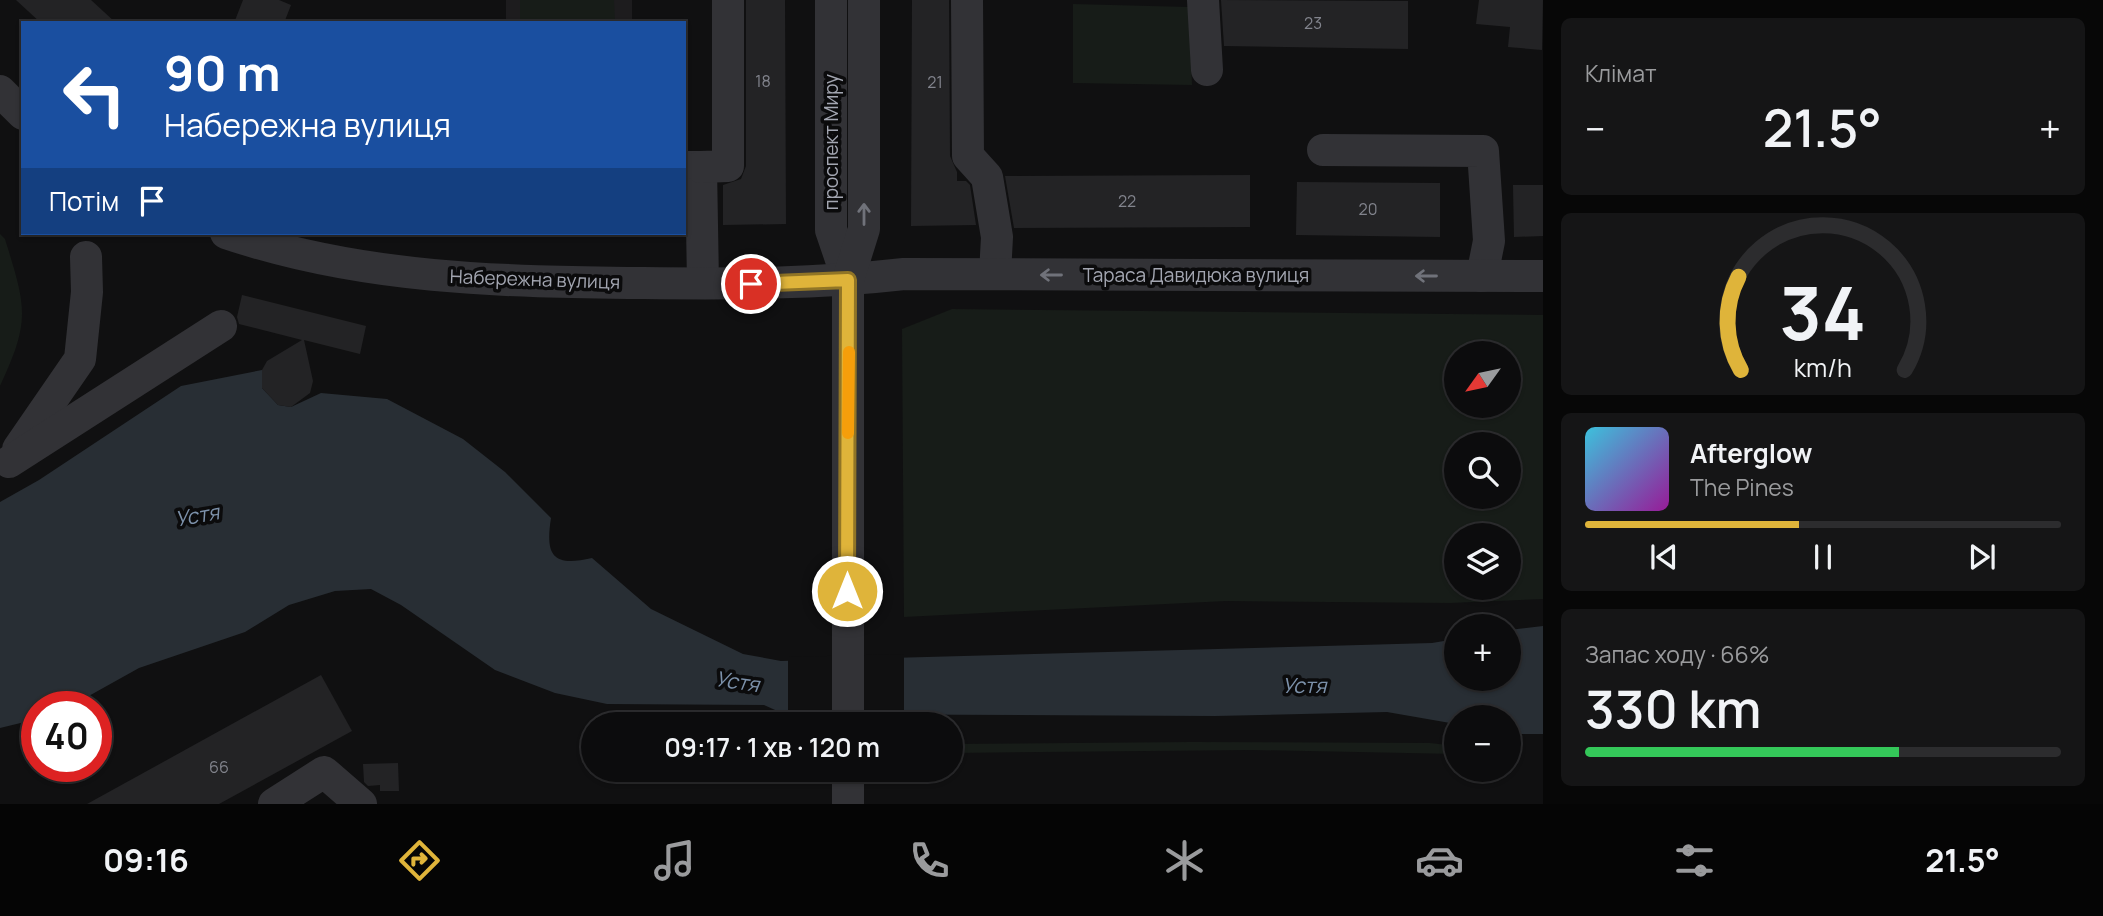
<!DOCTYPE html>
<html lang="uk">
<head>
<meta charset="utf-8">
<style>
  body { margin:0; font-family:Manrope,sans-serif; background:#151516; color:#f1f3f6; height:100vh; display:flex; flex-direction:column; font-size:26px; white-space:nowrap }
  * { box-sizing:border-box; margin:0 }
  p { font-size:23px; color:#9a9b9d }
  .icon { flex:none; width:38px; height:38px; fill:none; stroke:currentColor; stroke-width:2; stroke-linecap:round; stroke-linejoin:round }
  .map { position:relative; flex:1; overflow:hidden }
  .drawer { display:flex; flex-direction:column; gap:18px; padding:18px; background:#070707; width:560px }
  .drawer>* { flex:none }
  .top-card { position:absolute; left:21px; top:21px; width:665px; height:214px; border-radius:0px; box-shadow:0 2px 5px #0004,0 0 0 2px #2c2c2e; background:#1a4fa0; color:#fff; overflow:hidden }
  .needle { width:46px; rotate:237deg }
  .controls { position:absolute; left:1444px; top:341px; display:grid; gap:14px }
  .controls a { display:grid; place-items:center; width:77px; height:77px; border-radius:50%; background:#0c0c0d; box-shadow:0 2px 5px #0004,0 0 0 2px #2c2c2e; font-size:35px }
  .speed { position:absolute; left:21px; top:691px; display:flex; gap:14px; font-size:35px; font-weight:700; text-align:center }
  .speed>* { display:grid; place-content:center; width:91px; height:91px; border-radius:50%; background:#0c0c0d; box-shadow:0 2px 5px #0004,0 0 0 2px #2c2c2e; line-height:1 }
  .speed .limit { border:10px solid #d22; background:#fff; color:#111 }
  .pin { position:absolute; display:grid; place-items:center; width:60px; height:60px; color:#fff; margin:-30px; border:4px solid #fff; border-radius:50%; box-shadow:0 2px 7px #0007 }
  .me { position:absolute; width:77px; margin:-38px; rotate:0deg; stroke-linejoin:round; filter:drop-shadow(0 0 5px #0008) }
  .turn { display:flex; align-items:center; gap:24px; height:147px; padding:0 28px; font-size:32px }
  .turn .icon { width:91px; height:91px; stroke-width:2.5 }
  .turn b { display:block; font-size:49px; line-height:60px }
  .then { display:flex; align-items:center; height:66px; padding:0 28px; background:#0003; gap:14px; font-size:26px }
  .big { font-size:52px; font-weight:600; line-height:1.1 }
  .drawer .widget { flex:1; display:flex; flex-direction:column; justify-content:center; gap:10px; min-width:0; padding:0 24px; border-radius:10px; background:#151516 }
  .drawer .dial { align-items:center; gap:0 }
  .dial svg { height:182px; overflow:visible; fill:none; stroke:#2c2c2e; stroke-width:7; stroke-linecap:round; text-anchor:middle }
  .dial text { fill:#f1f3f6; stroke:none }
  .song { display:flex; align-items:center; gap:21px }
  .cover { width:84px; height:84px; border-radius:10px; background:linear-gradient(135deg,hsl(190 70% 55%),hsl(300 70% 35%)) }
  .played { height:7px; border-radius:4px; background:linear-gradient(90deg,#dfb43a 45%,#2c2c2e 45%) }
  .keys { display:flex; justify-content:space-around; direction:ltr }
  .heat { display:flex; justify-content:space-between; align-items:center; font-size:38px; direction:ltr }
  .charge { height:10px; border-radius:5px; background:linear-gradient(90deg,#34c759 66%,#2c2c2e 0) }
  .trip { position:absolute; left:581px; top:712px; width:382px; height:70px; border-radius:35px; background:#0c0c0d; box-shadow:0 2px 5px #0004,0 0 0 2px #2c2c2e; font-weight:600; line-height:70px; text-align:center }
  .tab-bar { display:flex; height:112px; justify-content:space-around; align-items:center; background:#050505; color:#9a9b9d }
  .tab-bar .icon { width:49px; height:49px }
  .tab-bar .selected { color:#dfb43a }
  .tab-bar b { font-size:32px; color:#f1f3f6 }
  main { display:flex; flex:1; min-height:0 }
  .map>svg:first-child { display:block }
  .built { fill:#1d1c1e }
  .green { fill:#171c18; fill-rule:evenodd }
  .water { fill:#282e34 }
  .pier { fill:#101011 }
  .building { fill:#232325 }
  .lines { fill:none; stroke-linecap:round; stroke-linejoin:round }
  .minor { stroke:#323236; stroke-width:32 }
  .oneway { stroke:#70727a }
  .route-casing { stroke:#917526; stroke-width:18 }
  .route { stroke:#dfb43a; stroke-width:12 }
  .slow { stroke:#f59e0b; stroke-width:12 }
  .labels { text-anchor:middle; stroke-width:7; stroke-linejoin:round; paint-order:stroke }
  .number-label { font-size:16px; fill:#82848d }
  .street-label { font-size:19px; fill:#a3a6b1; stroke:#0b0b0c }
  .water-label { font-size:21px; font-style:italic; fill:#7c91aa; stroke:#0b0b0c }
</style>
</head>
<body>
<main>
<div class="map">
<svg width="1543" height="804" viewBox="0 0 1543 804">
  <rect width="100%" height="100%" fill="#101011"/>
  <rect class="built" x="506" y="0" width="126" height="23"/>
  <g class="green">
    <polygon points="520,0 614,0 615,23 520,23"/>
    <polygon points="1073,4 1189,7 1192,85 1073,83"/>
    <path d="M0,234L5,239C26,307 31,320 0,386Z"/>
    <path d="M952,309L1543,315V599L1450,603L1226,601L904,617L902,329ZM1456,354H1508V406H1456ZM1508,444V497H1456V444ZM1456,536H1508V588H1456Z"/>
    <polygon points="1191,742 1430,743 1456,746 1456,754 1251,750 950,753 950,744"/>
  </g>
  <path class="water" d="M262,370V388L278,405L291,407L321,393L387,399L463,439L505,472L551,518C545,556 553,567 592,558L651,609L743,654L781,661L1432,643L1456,639V679H1508L1509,630L1543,626V734H1509L1508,718H1456V724L1387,712L1215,716L784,714L764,705L607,704L555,693L495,670L401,605L371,589L335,591L289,605L245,632L139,668L69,707H37V719L0,728V502L39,480L181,386Z"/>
  <polygon class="pier" points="904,654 904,717 788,718 788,657"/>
  <g class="building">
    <polygon points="16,0 91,0 116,23 41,23"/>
    <polygon points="243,0 279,0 291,5 284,23 234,23"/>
    <polygon points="746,0 785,0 786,224 723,225 723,185 741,179 746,166"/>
    <polygon points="912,0 949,0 950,156 957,172 957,181 966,181 970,185 976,225 911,226"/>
    <polygon points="1221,0 1408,1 1408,49 1224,46"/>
    <polygon points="1479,0 1543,0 1542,50 1508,47 1510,27 1476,24"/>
    <polygon points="1250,175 1250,227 1014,228 1005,176"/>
    <polygon points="1297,182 1440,183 1440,237 1296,235"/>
    <polygon points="1513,185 1543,185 1543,236 1514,237"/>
    <polygon points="242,295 366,326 360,354 304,340 313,381 310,393 291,407 278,405 262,388 262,370 267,361 302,340 239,324 237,317"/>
    <polygon points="321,675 352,731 219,804 87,804"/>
    <polygon points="398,763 399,791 380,791 380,785 368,786 364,782 363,764"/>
  </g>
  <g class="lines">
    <g class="minor">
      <polyline points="831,0 831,230 848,280"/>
      <polyline points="967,0 968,156 987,177 997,237 995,274"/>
      <polyline points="1203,0 1207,70"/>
      <polyline points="0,91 23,114"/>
      <polyline points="1323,150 1483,151 1489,241 1482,276"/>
      <polyline points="684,167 701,167 703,283"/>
      <polyline points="701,167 728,166 728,0"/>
      <path d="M226,233C361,279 503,282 644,283C731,284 817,284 904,274L1543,276"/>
      <polyline points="18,449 80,359 87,292 86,257"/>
      <polyline points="9,462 221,326"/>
      <polyline points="848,724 848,280 864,229 864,0"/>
      <polyline points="274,804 324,772 361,804"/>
      <polyline points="848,804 848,770"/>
    </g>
  </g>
  <defs><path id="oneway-shaft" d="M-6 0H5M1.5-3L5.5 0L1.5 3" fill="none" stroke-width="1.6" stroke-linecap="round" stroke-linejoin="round" transform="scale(1.75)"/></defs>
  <g class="oneway">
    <use href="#oneway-shaft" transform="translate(864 214) rotate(-90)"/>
    <use href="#oneway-shaft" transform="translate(1051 275) rotate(-180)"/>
    <use href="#oneway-shaft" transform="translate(1426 276) rotate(-180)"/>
  </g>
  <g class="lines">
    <g class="route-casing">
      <polyline id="route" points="751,284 848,280 847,591"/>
    </g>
    <use href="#route" class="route"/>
    <polyline class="slow" points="848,433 849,352"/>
  </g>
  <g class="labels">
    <g class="number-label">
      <text x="1313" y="29">23</text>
      <text x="763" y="87">18</text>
      <text x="935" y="88">21</text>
      <text x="1127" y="207">22</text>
      <text x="1368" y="215">20</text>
      <text x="219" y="773">66</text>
    </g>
    <g class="street-label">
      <text transform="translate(831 142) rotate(-90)" y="7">проспект Миру</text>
      <text x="1196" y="282">Тараса Давидюка вулиця</text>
      <text transform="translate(535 279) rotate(2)" y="7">Набережна вулиця</text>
    </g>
    <g class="water-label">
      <text transform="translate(197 516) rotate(-10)" y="7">Устя</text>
      <text transform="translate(737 682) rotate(8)" y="7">Устя</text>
      <text x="1304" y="693">Устя</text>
    </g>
  </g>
</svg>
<div class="controls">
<a><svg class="needle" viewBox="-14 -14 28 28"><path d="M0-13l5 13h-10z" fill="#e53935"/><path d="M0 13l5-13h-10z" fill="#9a9b9d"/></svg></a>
<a><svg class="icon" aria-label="search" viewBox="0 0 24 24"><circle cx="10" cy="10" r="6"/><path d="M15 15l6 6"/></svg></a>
<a><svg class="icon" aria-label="layers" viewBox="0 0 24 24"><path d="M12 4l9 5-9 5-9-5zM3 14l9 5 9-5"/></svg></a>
<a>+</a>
<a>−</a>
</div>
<div class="speed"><div class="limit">40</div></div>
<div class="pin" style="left:751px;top:284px;background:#d93025"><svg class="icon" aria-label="arrive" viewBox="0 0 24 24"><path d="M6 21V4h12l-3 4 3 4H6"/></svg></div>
<svg class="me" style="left:847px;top:591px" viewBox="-20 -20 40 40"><circle r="17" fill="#dfb43a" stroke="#fff" stroke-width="3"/><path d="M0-11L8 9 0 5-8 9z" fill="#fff"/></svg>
<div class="trip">09:17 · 1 хв · 120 m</div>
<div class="top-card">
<div class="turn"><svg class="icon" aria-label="left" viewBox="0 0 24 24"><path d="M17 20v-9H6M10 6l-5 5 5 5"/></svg><div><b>90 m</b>Набережна вулиця</div></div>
<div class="then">Потім<svg class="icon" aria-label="arrive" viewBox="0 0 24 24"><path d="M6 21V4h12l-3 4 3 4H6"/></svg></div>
</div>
</div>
<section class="drawer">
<div class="widget"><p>Клімат</p>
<div class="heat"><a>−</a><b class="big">21.5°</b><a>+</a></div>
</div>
<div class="widget dial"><svg viewBox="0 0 100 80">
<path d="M14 69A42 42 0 1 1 86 69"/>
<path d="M14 69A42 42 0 0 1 13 28" stroke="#dfb43a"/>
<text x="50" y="56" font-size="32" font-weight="700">34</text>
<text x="50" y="72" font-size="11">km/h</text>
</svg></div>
<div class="widget">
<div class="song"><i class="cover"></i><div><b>Afterglow</b><p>The Pines</p></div></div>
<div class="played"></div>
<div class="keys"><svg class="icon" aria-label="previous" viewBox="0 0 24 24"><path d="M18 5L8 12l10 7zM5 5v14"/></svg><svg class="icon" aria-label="pause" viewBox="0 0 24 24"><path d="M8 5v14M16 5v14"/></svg><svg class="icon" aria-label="next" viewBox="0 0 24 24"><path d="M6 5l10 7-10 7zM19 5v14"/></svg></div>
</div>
<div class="widget"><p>Запас ходу · 66%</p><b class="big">330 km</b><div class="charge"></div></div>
</section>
</main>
<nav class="tab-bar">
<b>09:16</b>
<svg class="icon selected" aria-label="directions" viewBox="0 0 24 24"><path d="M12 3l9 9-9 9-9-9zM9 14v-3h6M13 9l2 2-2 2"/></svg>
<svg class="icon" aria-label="music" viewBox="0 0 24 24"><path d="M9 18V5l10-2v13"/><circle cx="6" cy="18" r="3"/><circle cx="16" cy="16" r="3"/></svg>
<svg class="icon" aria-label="phone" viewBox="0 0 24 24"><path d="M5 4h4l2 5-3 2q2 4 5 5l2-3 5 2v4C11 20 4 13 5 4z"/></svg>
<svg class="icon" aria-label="climate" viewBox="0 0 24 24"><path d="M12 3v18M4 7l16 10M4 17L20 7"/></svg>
<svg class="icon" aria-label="car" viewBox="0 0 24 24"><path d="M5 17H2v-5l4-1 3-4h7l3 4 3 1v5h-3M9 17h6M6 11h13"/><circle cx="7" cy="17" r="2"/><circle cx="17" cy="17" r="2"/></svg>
<svg class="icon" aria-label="filters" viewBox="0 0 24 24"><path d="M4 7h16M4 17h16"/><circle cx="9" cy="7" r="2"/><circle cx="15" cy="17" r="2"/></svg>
<b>21.5°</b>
</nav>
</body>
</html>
